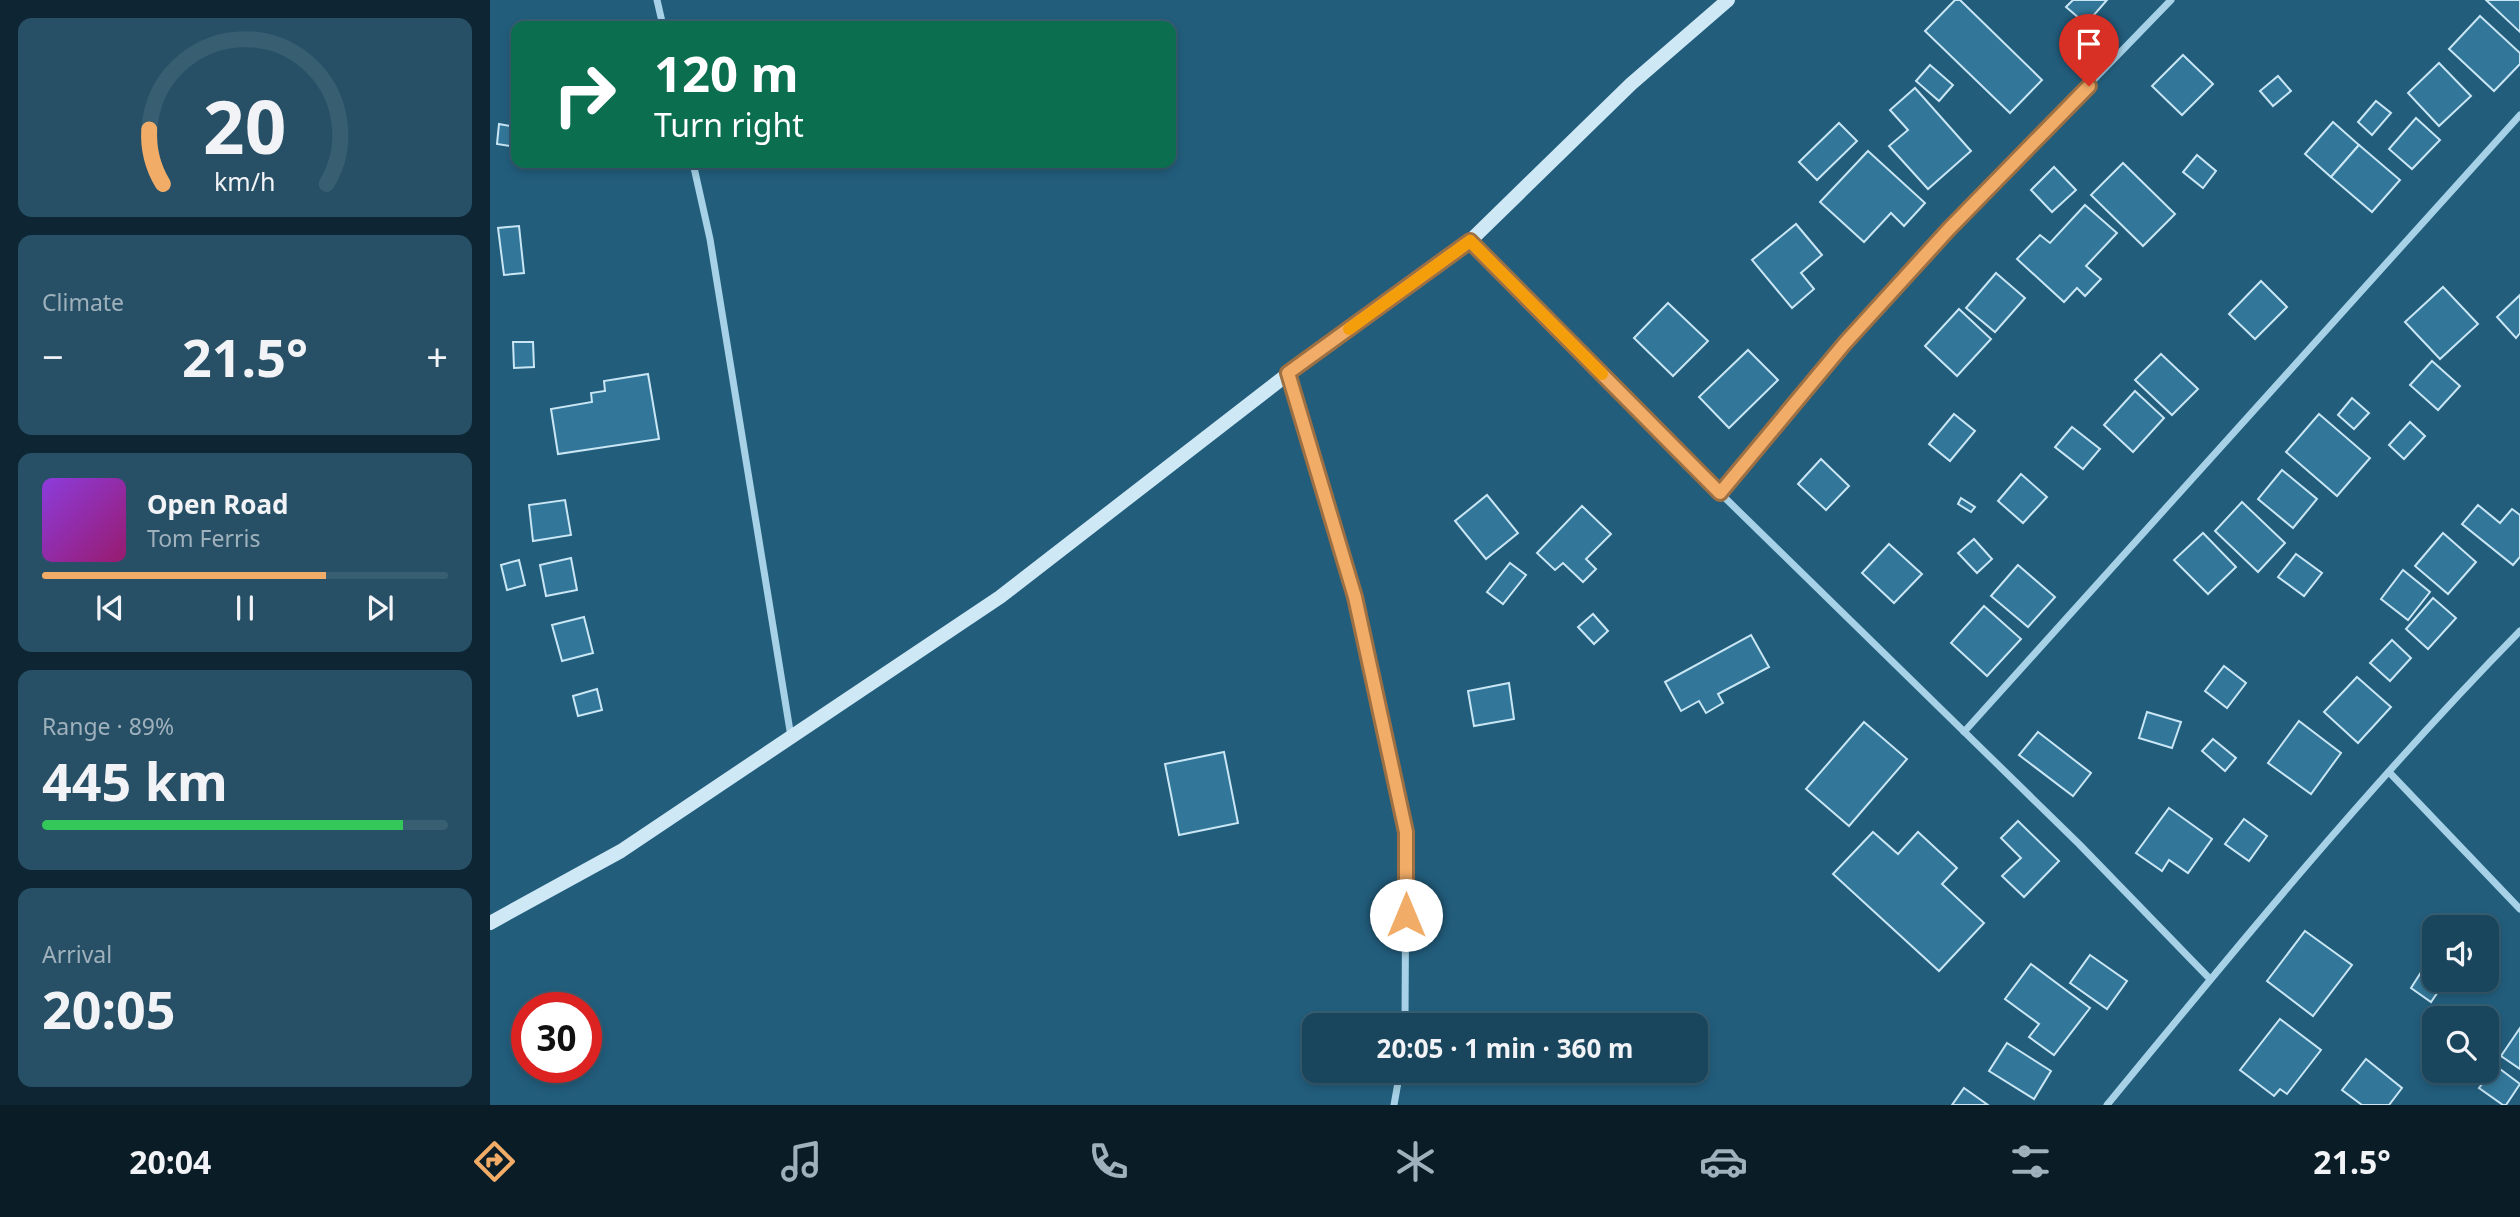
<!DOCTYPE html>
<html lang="en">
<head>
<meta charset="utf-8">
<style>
  body { margin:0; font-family:"Noto Sans",sans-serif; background:#275066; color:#f1f3f6; height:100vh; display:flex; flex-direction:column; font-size:26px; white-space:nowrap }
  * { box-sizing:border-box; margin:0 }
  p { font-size:23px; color:#9fb1bc }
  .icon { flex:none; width:38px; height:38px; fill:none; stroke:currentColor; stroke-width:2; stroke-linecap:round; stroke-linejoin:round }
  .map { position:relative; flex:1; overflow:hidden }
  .drawer { display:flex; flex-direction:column; gap:18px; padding:18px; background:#0e2633; width:490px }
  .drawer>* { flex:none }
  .guide { position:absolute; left:21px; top:21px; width:665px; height:147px; border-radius:14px; box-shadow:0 4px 10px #0003,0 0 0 2px #385e72; background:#0b6e4f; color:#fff; overflow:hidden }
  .controls { position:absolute; left:1932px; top:915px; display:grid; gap:14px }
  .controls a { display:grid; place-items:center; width:77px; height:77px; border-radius:14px; background:#1a465d; box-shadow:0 4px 10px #0003,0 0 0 2px #385e72; font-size:35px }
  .speed { position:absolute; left:21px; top:992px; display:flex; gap:14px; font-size:35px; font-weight:700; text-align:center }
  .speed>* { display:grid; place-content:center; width:91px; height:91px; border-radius:50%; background:#1a465d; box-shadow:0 4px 10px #0003,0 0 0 2px #385e72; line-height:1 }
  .speed .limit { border:10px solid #d22; background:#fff; color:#111 }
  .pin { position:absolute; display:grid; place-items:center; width:60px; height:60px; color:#fff; margin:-72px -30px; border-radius:50% 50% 50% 0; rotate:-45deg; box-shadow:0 0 7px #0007 }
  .pin .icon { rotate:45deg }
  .me { position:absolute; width:77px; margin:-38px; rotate:0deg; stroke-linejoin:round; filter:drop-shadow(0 0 5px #0008) }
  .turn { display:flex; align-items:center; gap:24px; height:147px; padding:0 28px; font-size:32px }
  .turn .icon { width:91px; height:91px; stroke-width:2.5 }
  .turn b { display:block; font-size:49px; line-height:60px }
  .big { font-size:52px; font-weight:700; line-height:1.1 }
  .drawer .card { flex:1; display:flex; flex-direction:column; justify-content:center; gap:10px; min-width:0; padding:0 24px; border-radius:14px; background:#275066 }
  .drawer .dial { align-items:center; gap:0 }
  .dial svg { height:182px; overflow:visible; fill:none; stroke:#385e72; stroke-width:7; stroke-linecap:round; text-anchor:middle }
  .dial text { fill:#f1f3f6; stroke:none }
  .song { display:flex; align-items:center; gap:21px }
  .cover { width:84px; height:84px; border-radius:10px; background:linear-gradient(135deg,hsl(270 70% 55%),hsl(320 70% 35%)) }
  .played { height:7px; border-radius:4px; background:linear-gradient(90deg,#f1ac68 70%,#385e72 70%) }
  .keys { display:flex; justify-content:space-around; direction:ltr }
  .heat { display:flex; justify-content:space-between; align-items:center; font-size:38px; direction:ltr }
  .charge { height:10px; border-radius:5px; background:linear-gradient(90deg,#34c759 89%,#385e72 0) }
  .trip { position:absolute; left:812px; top:1013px; width:406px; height:70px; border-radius:14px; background:#1a465d; box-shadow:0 4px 10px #0003,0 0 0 2px #385e72; font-weight:700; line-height:70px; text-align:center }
  .tabs { display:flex; height:112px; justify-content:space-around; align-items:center; background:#0a1c25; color:#9fb1bc }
  .tabs .icon { width:49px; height:49px }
  .tabs .on { color:#f1ac68 }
  .tabs b { font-size:32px; color:#f1f3f6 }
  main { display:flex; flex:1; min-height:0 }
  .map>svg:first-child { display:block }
  .building { fill:#327799; stroke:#c9e6f5; stroke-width:2 }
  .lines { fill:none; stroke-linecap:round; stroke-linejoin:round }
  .street { stroke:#a6d1e6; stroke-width:7 }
  .secondary { stroke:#cfe8f5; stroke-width:14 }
  .route-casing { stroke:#9d7044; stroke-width:18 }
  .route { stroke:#f1ac68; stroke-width:12 }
  .slow { stroke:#f59e0b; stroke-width:12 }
</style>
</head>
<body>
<main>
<section class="drawer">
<div class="card dial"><svg viewBox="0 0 100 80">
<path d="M14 69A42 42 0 1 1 86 69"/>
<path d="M14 69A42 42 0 0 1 8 45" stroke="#f1ac68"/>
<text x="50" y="56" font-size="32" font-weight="700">20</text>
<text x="50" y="72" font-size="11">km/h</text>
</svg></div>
<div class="card"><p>Climate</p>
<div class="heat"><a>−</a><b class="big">21.5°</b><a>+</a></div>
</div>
<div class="card">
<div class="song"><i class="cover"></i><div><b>Open Road</b><p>Tom Ferris</p></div></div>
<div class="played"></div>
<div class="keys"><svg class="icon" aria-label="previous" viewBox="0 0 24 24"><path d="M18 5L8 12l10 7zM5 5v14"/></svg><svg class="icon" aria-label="pause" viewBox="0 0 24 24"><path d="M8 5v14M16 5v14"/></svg><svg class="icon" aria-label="next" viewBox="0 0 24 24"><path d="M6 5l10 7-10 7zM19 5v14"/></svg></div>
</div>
<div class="card"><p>Range · 89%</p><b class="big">445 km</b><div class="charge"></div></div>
<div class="card"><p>Arrival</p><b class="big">20:05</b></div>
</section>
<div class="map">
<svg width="2030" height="1105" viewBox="0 0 2030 1105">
  <rect width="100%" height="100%" fill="#225d7c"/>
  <g class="building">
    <polygon points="1465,0 1470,0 1552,80 1520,113 1435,31"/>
    <polygon points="1583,0 1617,0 1596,24 1576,7"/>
    <polygon points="1996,0 2030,0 2030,32"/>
    <polygon points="1990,16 2030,53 2030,64 2004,91 1959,49"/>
    <polygon points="1693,55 1723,84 1692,115 1662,86"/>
    <polygon points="1949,63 1981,96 1949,126 1918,93"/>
    <polygon points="1440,65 1463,85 1449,101 1426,81"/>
    <polygon points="1788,76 1801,91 1783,106 1770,91"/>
    <polygon points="1425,88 1481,151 1438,189 1399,146 1418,130 1400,110"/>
    <polygon points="1886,101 1901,113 1882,135 1868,122"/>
    <polygon points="1926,118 1950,140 1922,169 1899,149"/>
    <polygon points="1843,122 1869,145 1841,177 1815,154"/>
    <polygon points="1349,123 1367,141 1327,180 1309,162"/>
    <polygon points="9,124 26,127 26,147 7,144"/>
    <polygon points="1869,145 1910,180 1882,212 1841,177"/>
    <polygon points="1378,151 1435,203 1414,226 1401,213 1374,242 1330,202"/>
    <polygon points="1707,155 1726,171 1713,188 1693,172"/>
    <polygon points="1633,163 1685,214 1653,246 1601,195"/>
    <polygon points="1564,167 1586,190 1562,212 1541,190"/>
    <polygon points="1595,205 1627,233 1596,266 1611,279 1595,296 1587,288 1574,302 1527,259 1550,235 1560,243"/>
    <polygon points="1306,224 1332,255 1311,273 1324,289 1302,308 1262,260"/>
    <polygon points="29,226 34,273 14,275 8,228"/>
    <polygon points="1506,273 1535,298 1505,332 1476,308"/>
    <polygon points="1771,281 1797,307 1765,339 1739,314"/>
    <polygon points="1953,287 1988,324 1950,359 1915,322"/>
    <polygon points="2030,295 2030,333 2026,338 2007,317"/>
    <polygon points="1178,303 1218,341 1183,376 1144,338"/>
    <polygon points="1469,309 1501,339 1467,376 1435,346"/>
    <polygon points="23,342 43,342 44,367 24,368"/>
    <polygon points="1258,350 1288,380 1239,428 1209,397"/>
    <polygon points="1671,354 1708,389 1682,415 1645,380"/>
    <polygon points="1942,361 1970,386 1948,410 1920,385"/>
    <polygon points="158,374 169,439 68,454 61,409 102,402 101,393 115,391 114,381"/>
    <polygon points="1645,391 1674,418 1643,452 1614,425"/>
    <polygon points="1862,398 1879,413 1864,429 1848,415"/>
    <polygon points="1464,414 1485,431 1460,461 1439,444"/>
    <polygon points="1829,414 1880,458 1847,496 1796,452"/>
    <polygon points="1920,422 1935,436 1914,459 1899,445"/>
    <polygon points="1582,427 1610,449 1593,469 1565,447"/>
    <polygon points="1331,459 1359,486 1336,510 1308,484"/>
    <polygon points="1792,470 1827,499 1803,528 1768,499"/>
    <polygon points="1531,474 1557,497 1533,523 1508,501"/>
    <polygon points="997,495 1028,533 996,559 965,521"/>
    <polygon points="1471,498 1485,507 1481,512 1468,504"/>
    <polygon points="75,500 81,535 43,541 39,505"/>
    <polygon points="1752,502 1795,543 1768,572 1725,531"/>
    <polygon points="1988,505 2010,523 2022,509 2030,515 2030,557 2023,565 1972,524"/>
    <polygon points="1092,506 1121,534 1096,559 1106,569 1093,582 1073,563 1065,570 1047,553"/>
    <polygon points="1713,533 1746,567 1718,594 1684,560"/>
    <polygon points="1953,533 1986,562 1958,594 1925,566"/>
    <polygon points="1484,539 1502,559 1487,573 1468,553"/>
    <polygon points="1399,544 1432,574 1404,603 1372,573"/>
    <polygon points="1806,554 1832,573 1814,596 1788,577"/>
    <polygon points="81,558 87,590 56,596 50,565"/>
    <polygon points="29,560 35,585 17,590 11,565"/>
    <polygon points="1020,563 1036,575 1013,604 997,592"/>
    <polygon points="1528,565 1565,597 1538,627 1501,596"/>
    <polygon points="1913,570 1940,592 1918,620 1891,599"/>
    <polygon points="1943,598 1966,618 1938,649 1916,629"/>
    <polygon points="1494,606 1531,639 1497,676 1461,643"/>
    <polygon points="1103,614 1118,631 1104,644 1088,627"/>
    <polygon points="94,617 103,653 72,661 62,625"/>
    <polygon points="1261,635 1279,667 1228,694 1233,703 1216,713 1209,701 1191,711 1175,682"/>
    <polygon points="1902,640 1921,658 1900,681 1880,663"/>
    <polygon points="1734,666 1756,683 1737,708 1715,691"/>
    <polygon points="1867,677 1901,707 1868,743 1834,712"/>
    <polygon points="1019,683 1024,719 984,726 978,691"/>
    <polygon points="107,689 112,710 88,716 83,696"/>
    <polygon points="1657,712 1691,722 1682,748 1649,738"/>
    <polygon points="1809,721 1851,753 1821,794 1778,763"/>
    <polygon points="1374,722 1417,759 1359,826 1316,789"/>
    <polygon points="1548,732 1601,773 1583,796 1529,755"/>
    <polygon points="1723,739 1746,758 1735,771 1712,751"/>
    <polygon points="734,752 748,823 689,835 675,764"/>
    <polygon points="1679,808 1722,839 1698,873 1679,860 1672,871 1646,853"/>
    <polygon points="1754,819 1777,836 1759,861 1735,844"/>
    <polygon points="1528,821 1569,861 1534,897 1512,876 1531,858 1511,838"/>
    <polygon points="1383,832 1408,854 1428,832 1467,868 1452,884 1494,923 1449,971 1343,874"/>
    <polygon points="1815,931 1862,965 1823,1016 1777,981"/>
    <polygon points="1600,955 1637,981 1617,1009 1580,983"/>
    <polygon points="1541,964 1600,1008 1564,1055 1539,1037 1549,1024 1515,999"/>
    <polygon points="1935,966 1944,972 1944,980 1956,980 1941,1002 1921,988"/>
    <polygon points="1790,1019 1831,1050 1797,1094 1790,1089 1784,1096 1750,1070"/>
    <polygon points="2030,1028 2030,1069 2011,1056"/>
    <polygon points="1517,1043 1561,1071 1544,1099 1499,1071"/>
    <polygon points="1876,1059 1912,1088 1899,1105 1872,1105 1852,1090"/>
    <polygon points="2006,1066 2030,1084 2016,1105 2013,1105 1989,1088"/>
    <polygon points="1474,1088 1498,1105 1462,1105"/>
  </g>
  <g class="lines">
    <g class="street">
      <polyline points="167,0 173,26"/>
      <polyline points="203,163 220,239 301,737"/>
      <polyline points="980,241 1230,493 1589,844 1720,979"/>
      <polyline points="798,374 865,597 916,832 915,1026"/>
      <polyline points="1230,493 1355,343 1459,229 1681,0"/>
      <polyline points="1474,732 2030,115"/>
      <polyline points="1899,772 2030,909"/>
      <polyline points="904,1105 910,1071"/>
      <path d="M1617,1105C1750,943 1883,781 2030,631"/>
    </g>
    <polyline class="secondary" points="0,923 131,851 510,597 798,374 980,241 1141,84 1238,0"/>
  </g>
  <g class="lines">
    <g class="route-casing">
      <polyline id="route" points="916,915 916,832 865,597 798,373 980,241 1230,493 1355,343 1459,229 1599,86"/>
    </g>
    <use href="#route" class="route"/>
    <polyline class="slow" points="859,329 980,241 1112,374"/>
  </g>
</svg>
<div class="controls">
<a><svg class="icon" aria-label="sound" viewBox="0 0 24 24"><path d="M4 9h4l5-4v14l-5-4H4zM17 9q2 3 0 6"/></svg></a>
<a><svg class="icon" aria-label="search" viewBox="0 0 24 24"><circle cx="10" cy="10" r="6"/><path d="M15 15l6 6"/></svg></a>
</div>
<div class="speed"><div class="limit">30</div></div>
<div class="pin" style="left:1599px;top:86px;background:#d93025"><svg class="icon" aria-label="arrive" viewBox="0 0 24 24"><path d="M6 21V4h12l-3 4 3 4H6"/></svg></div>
<svg class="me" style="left:916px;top:915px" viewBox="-20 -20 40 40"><circle r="19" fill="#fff"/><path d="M0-13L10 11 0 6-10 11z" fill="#f1ac68"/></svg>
<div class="trip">20:05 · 1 min · 360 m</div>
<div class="guide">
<div class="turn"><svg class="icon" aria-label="right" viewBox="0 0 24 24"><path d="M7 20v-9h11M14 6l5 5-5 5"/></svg><div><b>120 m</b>Turn right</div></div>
</div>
</div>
</main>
<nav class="tabs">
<b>20:04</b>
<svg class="icon on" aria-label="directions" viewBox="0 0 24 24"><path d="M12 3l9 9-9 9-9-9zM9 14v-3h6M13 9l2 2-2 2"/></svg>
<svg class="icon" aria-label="music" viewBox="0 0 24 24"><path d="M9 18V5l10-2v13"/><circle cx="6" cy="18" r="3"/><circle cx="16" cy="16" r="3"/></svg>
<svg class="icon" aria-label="phone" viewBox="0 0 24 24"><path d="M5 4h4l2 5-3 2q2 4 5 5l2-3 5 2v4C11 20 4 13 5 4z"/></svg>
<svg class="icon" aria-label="climate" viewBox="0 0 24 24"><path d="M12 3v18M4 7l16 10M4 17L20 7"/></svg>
<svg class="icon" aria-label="car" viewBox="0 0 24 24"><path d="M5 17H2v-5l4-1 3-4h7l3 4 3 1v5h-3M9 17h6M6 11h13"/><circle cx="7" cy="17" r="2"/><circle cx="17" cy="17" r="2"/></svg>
<svg class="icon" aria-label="filters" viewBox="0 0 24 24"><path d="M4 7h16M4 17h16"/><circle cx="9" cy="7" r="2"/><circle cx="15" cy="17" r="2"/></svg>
<b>21.5°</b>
</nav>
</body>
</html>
